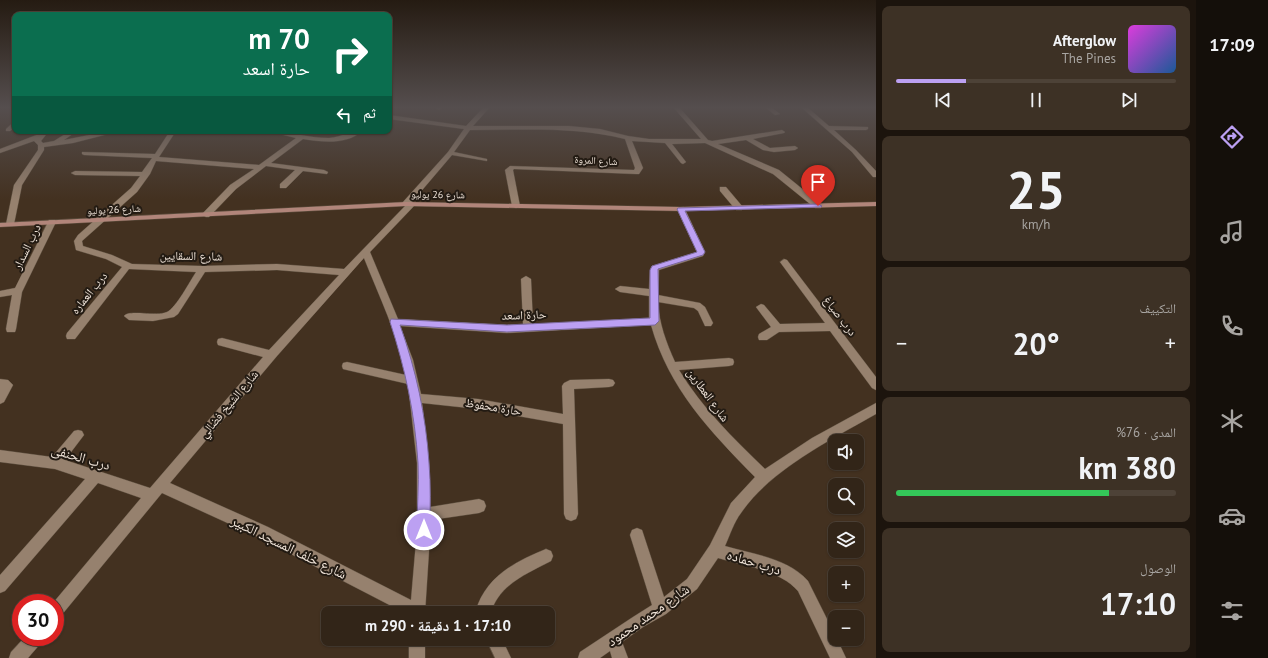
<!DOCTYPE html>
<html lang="ar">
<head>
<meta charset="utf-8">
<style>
  body { margin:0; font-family:"PT Sans","Noto Naskh Arabic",sans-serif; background:#3d3125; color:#f1f3f6; direction:rtl; height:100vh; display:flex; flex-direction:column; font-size:15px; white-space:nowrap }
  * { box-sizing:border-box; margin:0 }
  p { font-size:13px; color:#a8a5a2 }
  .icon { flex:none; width:22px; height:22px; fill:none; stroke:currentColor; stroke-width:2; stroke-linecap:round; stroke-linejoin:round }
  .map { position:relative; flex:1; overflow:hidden; direction:ltr }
  .drawer { display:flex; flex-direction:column; gap:6px; padding:6px; background:#1c140d; width:320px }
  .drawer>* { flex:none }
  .top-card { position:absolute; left:12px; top:12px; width:380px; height:122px; border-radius:8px; box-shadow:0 1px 3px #0004,0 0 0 1px #4d4237; direction:rtl; background:#0b6e4f; color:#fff; overflow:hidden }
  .controls { position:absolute; left:828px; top:434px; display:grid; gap:8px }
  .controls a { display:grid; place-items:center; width:36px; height:36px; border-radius:8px; background:#322518; box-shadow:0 1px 3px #0004,0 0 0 1px #4d4237; font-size:20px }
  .speed { position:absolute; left:12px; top:594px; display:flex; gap:8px; font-size:20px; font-weight:700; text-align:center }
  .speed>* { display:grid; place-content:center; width:52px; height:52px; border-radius:50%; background:#322518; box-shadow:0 1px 3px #0004,0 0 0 1px #4d4237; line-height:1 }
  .speed .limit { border:6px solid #d22; background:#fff; color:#111 }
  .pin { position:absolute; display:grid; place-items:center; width:34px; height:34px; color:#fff; margin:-41px -17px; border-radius:50% 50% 50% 0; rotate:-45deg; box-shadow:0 0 4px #0007 }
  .pin .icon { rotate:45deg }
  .me { position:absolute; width:44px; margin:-22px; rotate:0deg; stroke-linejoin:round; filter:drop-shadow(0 0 3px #0008) }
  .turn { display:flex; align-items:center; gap:14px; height:84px; padding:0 16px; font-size:18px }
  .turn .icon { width:52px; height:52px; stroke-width:2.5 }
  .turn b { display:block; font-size:28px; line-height:34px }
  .then { display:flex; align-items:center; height:38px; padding:0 16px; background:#0003; gap:8px; font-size:15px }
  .big { font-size:30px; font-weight:700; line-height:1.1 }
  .drawer .tile { flex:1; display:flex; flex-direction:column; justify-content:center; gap:6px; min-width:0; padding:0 14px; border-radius:8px; background:#3d3125 }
  .drawer .dial { align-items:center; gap:0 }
  .dial b { font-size:52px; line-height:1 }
  .song { display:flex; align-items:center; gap:12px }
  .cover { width:48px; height:48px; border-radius:6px; background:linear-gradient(135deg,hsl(300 70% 55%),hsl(210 70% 35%)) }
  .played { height:4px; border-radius:2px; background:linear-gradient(90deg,#bca0f2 25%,#4d4237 25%) }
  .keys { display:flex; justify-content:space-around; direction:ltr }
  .heat { display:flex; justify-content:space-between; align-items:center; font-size:22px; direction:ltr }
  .charge { height:6px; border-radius:3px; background:linear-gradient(90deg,#34c759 76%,#4d4237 0) }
  .trip { position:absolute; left:321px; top:606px; width:234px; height:40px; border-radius:8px; background:#322518; box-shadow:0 1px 3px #0004,0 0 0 1px #4d4237; font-weight:700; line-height:40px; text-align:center; direction:rtl }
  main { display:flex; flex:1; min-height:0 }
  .tabs { display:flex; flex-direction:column; width:72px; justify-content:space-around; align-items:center; background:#140f0a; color:#a8a5a2 }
  .tabs .icon { width:28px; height:28px }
  .tabs .current { color:#bca0f2 }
  .tabs b { font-size:18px; color:#f1f3f6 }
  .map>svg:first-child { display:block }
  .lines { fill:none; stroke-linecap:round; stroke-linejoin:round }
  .street-casing { stroke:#5c4e3e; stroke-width:1 }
  .secondary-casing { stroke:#5c4e3e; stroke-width:1 }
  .street { fill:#96816e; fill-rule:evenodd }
  .secondary { fill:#b1857a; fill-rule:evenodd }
  .route { fill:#bca0f2; stroke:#7a689d }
  .labels { text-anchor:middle; stroke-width:4; stroke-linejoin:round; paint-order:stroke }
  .far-street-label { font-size:10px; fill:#efe3d8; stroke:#231b13 }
  .street-label { font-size:12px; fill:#efe3d8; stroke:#231b13 }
  .near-street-label { font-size:14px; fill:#efe3d8; stroke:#231b13 }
</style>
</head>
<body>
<main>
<nav class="tabs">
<b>17:09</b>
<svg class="icon current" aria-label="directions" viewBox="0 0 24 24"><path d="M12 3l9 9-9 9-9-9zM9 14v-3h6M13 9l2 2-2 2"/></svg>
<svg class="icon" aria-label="music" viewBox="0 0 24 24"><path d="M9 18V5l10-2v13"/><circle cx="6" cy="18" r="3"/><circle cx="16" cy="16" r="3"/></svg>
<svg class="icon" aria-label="phone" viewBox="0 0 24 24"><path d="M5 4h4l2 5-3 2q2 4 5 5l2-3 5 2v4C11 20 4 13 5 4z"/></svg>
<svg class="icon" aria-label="climate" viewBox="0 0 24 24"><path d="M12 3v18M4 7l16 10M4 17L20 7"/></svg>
<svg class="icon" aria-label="car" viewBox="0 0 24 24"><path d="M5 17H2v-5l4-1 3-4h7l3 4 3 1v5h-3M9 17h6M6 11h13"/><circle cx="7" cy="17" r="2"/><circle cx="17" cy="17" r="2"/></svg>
<svg class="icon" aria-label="filters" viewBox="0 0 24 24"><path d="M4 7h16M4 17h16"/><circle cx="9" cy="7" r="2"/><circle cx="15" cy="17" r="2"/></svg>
</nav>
<section class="drawer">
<div class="tile">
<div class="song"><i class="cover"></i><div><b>Afterglow</b><p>The Pines</p></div></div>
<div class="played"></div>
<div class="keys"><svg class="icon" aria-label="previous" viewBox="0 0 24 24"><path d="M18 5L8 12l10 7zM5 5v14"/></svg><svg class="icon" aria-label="pause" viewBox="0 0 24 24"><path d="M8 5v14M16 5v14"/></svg><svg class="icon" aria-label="next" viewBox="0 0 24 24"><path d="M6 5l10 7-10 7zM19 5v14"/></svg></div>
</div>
<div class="tile dial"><b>25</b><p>km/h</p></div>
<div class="tile"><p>التكييف</p>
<div class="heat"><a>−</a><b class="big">20°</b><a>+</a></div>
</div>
<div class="tile"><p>المدى · 76%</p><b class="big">380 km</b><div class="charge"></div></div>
<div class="tile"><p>الوصول</p><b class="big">17:10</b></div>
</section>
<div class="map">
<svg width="876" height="658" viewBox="0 0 876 658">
  <rect width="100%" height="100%" fill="#433120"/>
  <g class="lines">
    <g class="street-casing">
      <g id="street">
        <polygon points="437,107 443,107 439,110 436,108"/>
        <path d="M484,107H490L473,126H569L600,129L628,136L649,139H701L673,107H679L708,140L712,141L782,130L785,132L784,133L753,139L770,148L795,146L798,148L795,150L774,152L763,150L746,140L718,144L779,170L821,204V208H815L773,174L705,143L672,144L686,162L683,164L681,163L665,143L632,141L643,168L639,174H636L514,169L513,170L520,206L516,208L512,206L505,170L510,166L634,170L635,168L625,139C574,126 522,130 470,130L454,152L487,159V161L452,155L412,202L415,204L414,206L370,252L398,319L507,325L523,324L521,279L526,276L531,279L533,324L649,318V296L620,292L615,289L620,286L649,289L650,271L652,266L697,252L677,209L681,207H684L705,252L703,256L659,270L658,295L700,303L705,307L713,323L711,326H705L698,311L694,308L658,302C659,323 666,342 675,362L729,358L733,359L734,362L733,365L729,366L679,370C702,408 733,438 765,469L812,438L876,403V414C832,439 770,470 741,513C734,522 730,535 725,546C752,554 788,558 808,581L835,635V639H837L846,658H830L798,591C780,570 744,566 718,558L697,589L666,614L643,627L622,642L628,658H612L610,651L600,658H578L580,652L633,617L652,605L630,535L632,530L637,528L642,530L664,597L687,579L710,545L731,503L755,477C710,431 669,389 651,325L507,333L400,326L413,360L421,394L478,399L563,414L562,386L564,383L570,380L609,379L613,380L615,383L613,386L609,387L574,389L578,514L576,519L571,521L566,519L564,514L563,424L478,409L422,403L429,463L430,507L479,499L484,501L486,506L484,511L479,513L431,520L425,613H405L258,537L162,493L60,617L55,620V603H53L141,498L98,483L5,591L0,593V575L85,479L55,469L0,462V450L52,457L74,431L78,430L82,431L84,435L65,460L150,488L263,357L218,345L217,342L218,339L222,338L269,350L339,275L277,270L205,272L178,314L174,317L153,321L129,320L124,316C129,309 156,317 167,312C176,308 190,281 196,272L129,269L75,339H67L66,336L67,333L122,267L106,259L76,250L74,241L78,235L131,188L140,176L75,175L71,173L75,171L142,172L152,158L84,155L82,154V152L155,154L170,131H176L159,157L259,165L296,138L267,131C288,131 308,138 329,138C341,137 351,131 362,131C347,145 322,142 303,139L271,163L324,170L328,172L327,174L303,171L286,188H280V184L295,170L266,166L236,189L209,217H206L202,215L203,213L230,185L254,169L156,161L150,174L137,192L82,241L83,246L112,255L132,264L202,266L277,264L344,269L405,206L402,204L403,202L448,152L464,129L389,119V115L466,126ZM364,258C379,296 398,335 406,375L347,362L343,363L342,366L343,369L347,370L408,384L417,463V530L411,600L268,527L170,483L277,356Z"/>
        <polygon points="765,107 771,107 780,114 775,115"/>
        <polygon points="801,107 807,107 829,126 868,127 868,129 866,130 834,130 856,150 876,171 876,177 873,177 852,152"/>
        <polygon points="15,121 15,127 10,131 6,131 6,129"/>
        <polygon points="43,131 49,131 41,141 43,143 54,141 70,131 77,131 64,140 109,131 120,131 73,143 44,147 44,150 22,185 14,224 13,226 7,226 6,224 14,185 38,150 38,145 34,141 0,153 0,149 39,134"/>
        <polygon points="720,187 726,187 742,206 742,210 736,210 720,191"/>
        <polygon points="49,220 55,220 56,222 22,292 16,329 15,332 7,332 6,329 12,295 0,297 0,291 15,288"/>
        <polygon points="784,259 787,260 876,377 876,390 872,388 830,331 779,332 767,340 759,340 758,337 759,334 771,327 756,307 761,304 764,305 780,324 825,323 780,262"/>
        <polygon points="0,379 8,380 13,385 4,402 0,404"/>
        <path d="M546,549L551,551L553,556L551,561C528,573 498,585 491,613H475C485,577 514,562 546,549Z"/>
        <polygon points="25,637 43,637 41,643 28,658 9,658 11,652"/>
        <rect x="409" y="639" width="16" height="19"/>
        <polygon points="486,639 502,639 511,658 495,658"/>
      </g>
    </g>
    <g class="secondary-casing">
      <polygon id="secondary" points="406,202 681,207 876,202 876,206 681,211 406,206 0,227 0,223"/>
    </g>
    <use href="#street" class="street"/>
    <use href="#secondary" class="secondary"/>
  </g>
  <linearGradient id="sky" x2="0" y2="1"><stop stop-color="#251b12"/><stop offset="0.54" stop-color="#554e4e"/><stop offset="1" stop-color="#554e4e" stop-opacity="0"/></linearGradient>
  <rect width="876" height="199" fill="url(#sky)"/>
  <path class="route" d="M818,204L822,206L821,207L685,211L705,252L703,255L658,269L659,321L655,325L507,332L400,325C416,370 426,416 429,463C431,485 430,508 430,530L428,535L424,537L419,535L417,530C417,508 419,485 418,463C415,414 405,368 390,322L391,319L507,325L650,318V270L652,266L697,252L677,209L678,208Z"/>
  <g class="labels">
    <g class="far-street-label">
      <text transform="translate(596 160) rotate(3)" y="4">شارع المروة</text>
      <text transform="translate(438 194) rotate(1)" y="4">شارع 26 يوليو</text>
      <text transform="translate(114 209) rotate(-3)" y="4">شارع 26 يوليو</text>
    </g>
    <g class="street-label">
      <text transform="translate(27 247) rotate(-64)" y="4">درب السدار</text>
      <text transform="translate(191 256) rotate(1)" y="4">شارع السقايين</text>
      <text transform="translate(89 293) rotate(-51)" y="4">درب العماره</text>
      <text transform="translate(524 315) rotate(-2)" y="4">حارة اسعد</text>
      <text transform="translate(840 316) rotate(53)" y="4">درب صياغ</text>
      <text transform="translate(708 395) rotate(54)" y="4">شارع العطارين</text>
      <text transform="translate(229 404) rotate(-50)" y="4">شارع الشيخ فضالي</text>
      <text transform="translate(493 407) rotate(9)" y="4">حارة محفوظ</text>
    </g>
    <g class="near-street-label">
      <text transform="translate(81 457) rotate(16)" y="5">درب الحنفى</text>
      <text transform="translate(289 547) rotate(26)" y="5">شارع خلف المسجد الكبير</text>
      <text transform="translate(754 562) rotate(17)" y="5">درب حماده</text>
      <text transform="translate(648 615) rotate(-35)" y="5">شارع محمد محمود</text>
    </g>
  </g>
</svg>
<div class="controls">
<a><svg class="icon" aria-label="sound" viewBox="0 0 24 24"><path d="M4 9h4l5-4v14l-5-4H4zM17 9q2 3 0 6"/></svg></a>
<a><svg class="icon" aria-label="search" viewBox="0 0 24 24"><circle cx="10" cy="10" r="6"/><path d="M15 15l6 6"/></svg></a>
<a><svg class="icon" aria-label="layers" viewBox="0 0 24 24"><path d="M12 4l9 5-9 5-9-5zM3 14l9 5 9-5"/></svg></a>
<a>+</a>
<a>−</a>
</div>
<div class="speed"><div class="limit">30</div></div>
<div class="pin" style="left:818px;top:206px;background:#d93025"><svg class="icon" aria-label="arrive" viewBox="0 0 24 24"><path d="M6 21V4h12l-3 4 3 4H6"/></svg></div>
<svg class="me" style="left:424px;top:530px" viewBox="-20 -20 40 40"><circle r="17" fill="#bca0f2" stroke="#fff" stroke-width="3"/><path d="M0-11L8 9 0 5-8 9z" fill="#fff"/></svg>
<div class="trip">17:10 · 1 دقيقة · 290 m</div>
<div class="top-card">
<div class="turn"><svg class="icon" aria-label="right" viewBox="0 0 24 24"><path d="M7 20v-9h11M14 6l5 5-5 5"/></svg><div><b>70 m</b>حارة اسعد</div></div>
<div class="then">ثم<svg class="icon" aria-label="left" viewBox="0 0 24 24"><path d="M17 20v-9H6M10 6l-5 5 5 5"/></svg></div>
</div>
</div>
</main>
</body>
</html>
